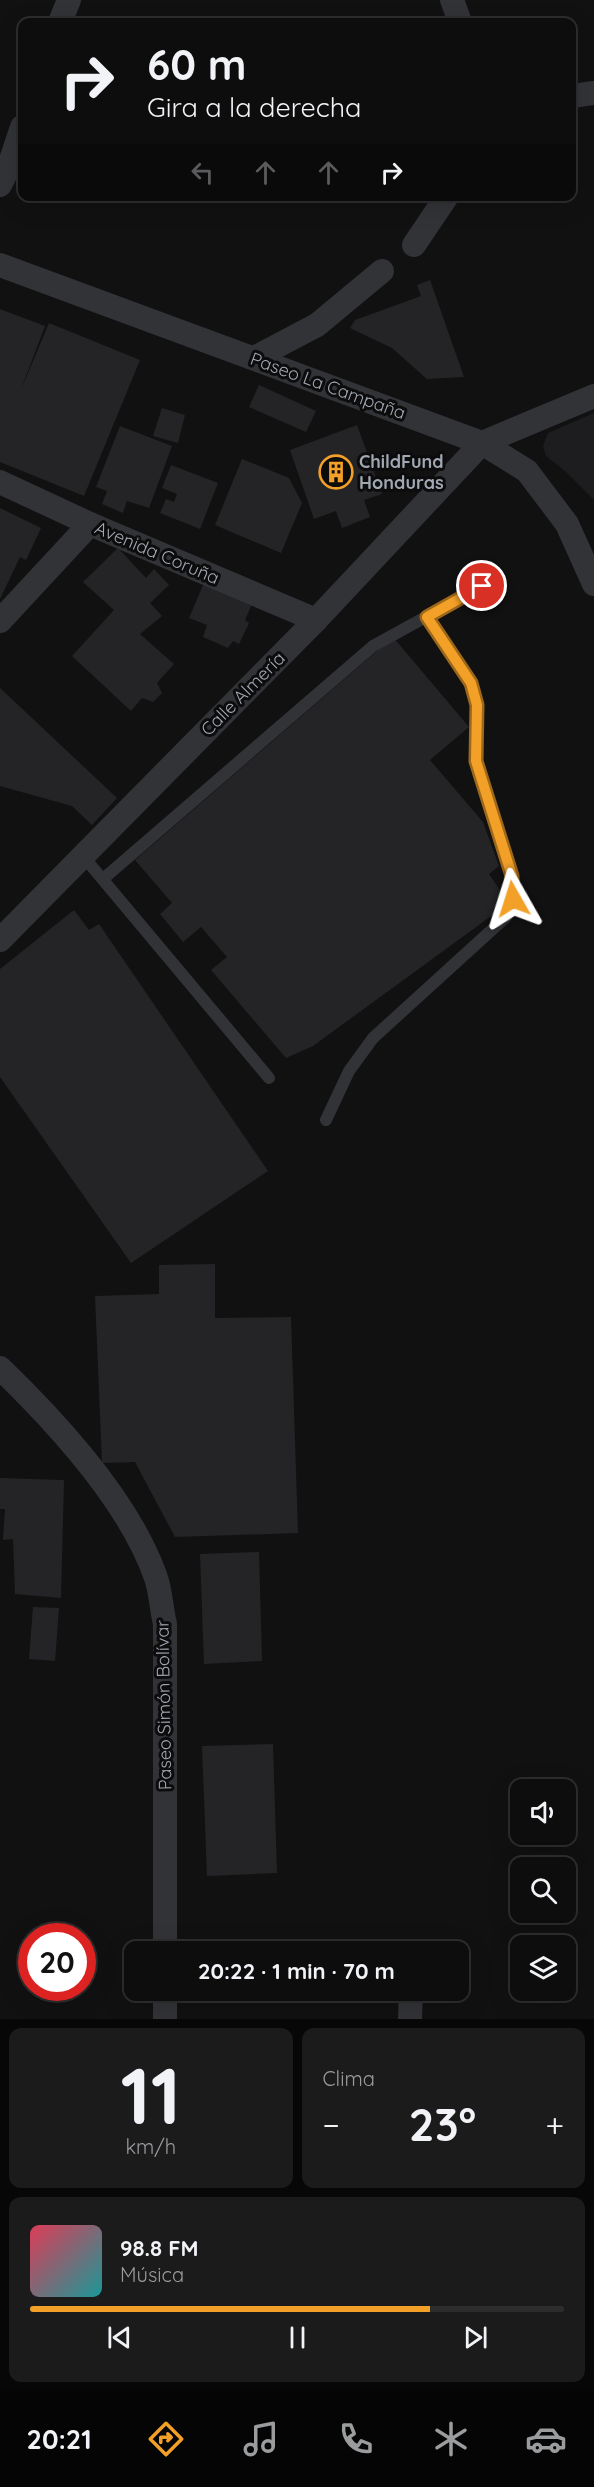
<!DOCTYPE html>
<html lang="es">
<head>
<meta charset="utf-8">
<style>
  body { margin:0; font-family:Quicksand,sans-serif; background:#1b1b1c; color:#f1f3f6; height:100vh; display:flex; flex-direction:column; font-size:22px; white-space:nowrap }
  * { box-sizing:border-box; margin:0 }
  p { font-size:20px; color:#9a9c9e }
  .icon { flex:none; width:33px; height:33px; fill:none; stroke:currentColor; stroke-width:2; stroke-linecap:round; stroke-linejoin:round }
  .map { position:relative; height:2019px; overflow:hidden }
  .details { display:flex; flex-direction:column; gap:9px; padding:9px; background:#070708; flex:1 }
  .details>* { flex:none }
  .hud { position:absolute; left:18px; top:18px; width:558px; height:183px; border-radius:12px; box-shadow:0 6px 24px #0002,0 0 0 2px #2d2d2e; background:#0d0d0e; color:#f1f3f6; overflow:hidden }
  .tools { position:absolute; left:510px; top:1779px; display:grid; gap:12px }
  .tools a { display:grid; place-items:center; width:66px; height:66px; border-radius:12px; background:#0d0d0e; box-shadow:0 6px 24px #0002,0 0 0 2px #2d2d2e; font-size:30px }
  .speed { position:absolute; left:18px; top:1923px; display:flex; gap:12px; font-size:30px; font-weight:700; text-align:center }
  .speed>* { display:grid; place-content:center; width:78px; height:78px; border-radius:50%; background:#0d0d0e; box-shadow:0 6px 24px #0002,0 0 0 2px #2d2d2e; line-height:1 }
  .speed .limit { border:9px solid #d22; background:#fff; color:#111 }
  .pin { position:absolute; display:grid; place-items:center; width:51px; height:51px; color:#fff; margin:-26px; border:3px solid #fff; border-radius:50%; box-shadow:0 2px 6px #0007 }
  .me { position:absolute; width:66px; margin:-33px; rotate:354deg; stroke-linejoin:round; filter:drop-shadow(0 0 4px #0008) }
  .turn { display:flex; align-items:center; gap:21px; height:126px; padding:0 30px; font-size:27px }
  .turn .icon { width:78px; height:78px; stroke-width:2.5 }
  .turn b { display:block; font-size:42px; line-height:51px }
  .lanes { display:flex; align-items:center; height:57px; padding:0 30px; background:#0003; justify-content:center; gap:30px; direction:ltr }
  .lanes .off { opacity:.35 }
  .big { font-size:45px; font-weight:700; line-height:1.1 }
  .details .widget { flex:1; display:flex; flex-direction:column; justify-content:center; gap:9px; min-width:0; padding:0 21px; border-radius:12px; background:#1b1b1c }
  .details .dial { align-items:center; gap:0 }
  .dial b { font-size:78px; line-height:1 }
  .song { display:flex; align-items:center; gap:18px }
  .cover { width:72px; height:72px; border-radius:9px; background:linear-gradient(135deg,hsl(350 70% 55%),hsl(180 70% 35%)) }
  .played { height:6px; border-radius:3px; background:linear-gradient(90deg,#f3a028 75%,#2d2d2e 75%) }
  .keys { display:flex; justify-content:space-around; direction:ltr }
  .heat { display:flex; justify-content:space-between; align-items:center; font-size:33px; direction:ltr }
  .details .tiles { flex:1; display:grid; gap:9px; grid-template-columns:1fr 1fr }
  .widget:last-child { grid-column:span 2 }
  .trip { position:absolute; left:124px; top:1941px; width:345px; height:60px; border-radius:12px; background:#0d0d0e; box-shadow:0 6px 24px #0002,0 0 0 2px #2d2d2e; font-weight:700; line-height:60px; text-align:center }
  .tab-bar { display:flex; height:96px; justify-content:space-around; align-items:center; background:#050506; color:#9a9c9e }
  .tab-bar .icon { width:42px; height:42px }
  .tab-bar .current { color:#f3a028 }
  .tab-bar b { font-size:27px; color:#f1f3f6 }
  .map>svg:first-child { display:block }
  .built { fill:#1d1d1f }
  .building { fill:#242426 }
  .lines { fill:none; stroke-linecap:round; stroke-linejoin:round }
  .service { stroke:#323337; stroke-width:12 }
  .minor { stroke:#323337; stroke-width:24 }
  .route-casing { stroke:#9e681a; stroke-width:15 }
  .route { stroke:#f3a028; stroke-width:10 }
  .labels { text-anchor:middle; stroke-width:6; stroke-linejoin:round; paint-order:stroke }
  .street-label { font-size:18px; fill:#a2a8b3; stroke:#0c0c0d }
  .poi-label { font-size:18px; font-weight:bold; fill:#a2a8b3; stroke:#0c0c0d; text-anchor:start }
</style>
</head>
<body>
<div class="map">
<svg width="594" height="2019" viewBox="0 0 594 2019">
  <rect width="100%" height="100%" fill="#111112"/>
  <polygon class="built" points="594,413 594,500 565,471 546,456 543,446 548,433"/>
  <g class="building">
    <polygon points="430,280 464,377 427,379 392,348 350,328 355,320 421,296 417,285"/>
    <polygon points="0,309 45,326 20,392 49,323 140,360 84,496 0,462"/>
    <polygon points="259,385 316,411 306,432 249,407"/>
    <polygon points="162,408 185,415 178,443 153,436"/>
    <polygon points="357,425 382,494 364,500 370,517 342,528 336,511 314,519 290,450"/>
    <polygon points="120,426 172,446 149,508 127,501 123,513 102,504 107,491 96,487"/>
    <polygon points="242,459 289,478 302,503 281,553 215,525"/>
    <polygon points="171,465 218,483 200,529 160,513 166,499 174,502 177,494 162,488"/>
    <polygon points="0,508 41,528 26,560 20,557 0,599"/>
    <polygon points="118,548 146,578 154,569 169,585 150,603 162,616 140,634 174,664 157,683 162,693 153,702 142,698 131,711 72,656 114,610 83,582"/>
    <polygon points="204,583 252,604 245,620 249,623 239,644 233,641 228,648 203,637 207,625 189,618"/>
    <polygon points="393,637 469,727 430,760 483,822 499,866 489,874 509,903 313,1046 286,1058 211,970 227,957 201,927 183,942 160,914 172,903 135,860"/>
    <polygon points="0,688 117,798 92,825 72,806 0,786"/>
    <polygon points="74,910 89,930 99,924 268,1171 131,1263 0,1077 0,969"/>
    <polygon points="215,1264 215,1318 291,1317 298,1533 175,1537 135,1462 102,1463 95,1296 159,1294 159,1265"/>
    <polygon points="0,1478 64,1480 61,1598 15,1594 13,1539 3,1540 5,1509 0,1509"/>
    <polygon points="259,1552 262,1661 204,1664 200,1554"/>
    <polygon points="33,1607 59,1608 55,1661 29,1659"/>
    <polygon points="273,1744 277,1873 207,1876 202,1746"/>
  </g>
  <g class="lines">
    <g class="service">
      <polyline points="83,856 269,1078"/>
      <polyline points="103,879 373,646 482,586"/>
      <polyline points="326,1120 349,1071 373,1038 506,917 513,899 512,876 478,772 476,751 476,705 471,683 427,617"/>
    </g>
    <g class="minor">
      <polyline points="452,0 460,22"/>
      <polyline points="60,22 69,0"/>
      <polyline points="572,96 594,93"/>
      <polyline points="0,185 8,169 22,127"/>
      <polyline points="414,245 447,196"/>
      <polyline points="0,265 482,443 527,471 567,524 594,584"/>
      <polyline points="254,358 317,325 382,271"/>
      <polyline points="0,482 90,524 316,620"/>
      <polyline points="0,621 90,524"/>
      <polyline points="0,940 316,620 482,443 594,396"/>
      <path d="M0,1368C57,1423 128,1500 155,1575C161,1590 161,1608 165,1624V1952"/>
      <polyline points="165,2019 165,1990"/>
      <polyline points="410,2019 411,1990"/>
    </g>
  </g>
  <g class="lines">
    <g class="route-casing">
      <polyline id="route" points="482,586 427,617 471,683 477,705 476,761 512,876 513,899"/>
    </g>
    <use href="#route" class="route"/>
  </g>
  <defs>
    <g id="building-ring" transform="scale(1.725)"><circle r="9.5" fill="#0c0c0d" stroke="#f3a028" stroke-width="1.5"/><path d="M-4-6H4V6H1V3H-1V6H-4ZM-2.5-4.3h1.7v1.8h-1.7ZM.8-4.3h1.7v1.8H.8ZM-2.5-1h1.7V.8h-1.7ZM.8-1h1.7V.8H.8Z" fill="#f3a028"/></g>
  </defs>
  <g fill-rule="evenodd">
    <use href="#building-ring" x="336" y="472"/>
  </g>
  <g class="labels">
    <g class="street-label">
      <text transform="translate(328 386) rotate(20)" y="6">Paseo La Campaña</text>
      <text transform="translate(157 553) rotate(23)" y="6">Avenida Coruña</text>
      <text transform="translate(243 694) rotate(-45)" y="6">Calle Almería</text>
      <text transform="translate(164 1705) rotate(-91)" y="6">Paseo Simón Bolívar</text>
    </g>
    <g class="poi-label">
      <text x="359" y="468">ChildFund<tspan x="359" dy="21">Honduras</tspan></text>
    </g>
  </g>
</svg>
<div class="tools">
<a><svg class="icon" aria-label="sound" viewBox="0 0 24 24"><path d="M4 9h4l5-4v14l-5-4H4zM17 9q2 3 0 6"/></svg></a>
<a><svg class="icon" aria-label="search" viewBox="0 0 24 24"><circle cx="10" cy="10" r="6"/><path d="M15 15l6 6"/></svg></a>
<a><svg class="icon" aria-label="layers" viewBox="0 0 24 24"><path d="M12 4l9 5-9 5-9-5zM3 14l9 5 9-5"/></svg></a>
</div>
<div class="speed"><div class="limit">20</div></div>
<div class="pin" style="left:482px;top:586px;background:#d93025"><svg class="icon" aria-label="arrive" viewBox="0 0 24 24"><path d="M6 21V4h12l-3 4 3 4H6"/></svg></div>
<svg class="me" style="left:513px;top:899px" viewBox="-20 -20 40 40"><path d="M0-17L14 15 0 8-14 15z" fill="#f3a028" stroke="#fff" stroke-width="4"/></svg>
<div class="trip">20:22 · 1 min · 70 m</div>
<div class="hud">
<div class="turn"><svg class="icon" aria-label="right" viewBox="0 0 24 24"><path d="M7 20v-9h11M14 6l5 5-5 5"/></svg><div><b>60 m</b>Gira a la derecha</div></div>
<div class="lanes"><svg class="icon off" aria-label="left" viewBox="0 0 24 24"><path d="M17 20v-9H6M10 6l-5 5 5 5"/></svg><svg class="icon off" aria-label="ahead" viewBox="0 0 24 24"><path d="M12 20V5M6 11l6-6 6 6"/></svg><svg class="icon off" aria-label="ahead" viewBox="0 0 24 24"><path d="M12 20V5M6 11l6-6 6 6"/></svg><svg class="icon" aria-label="right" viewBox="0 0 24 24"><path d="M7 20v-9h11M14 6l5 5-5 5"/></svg></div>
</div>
</div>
<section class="details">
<div class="tiles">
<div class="widget dial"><b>11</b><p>km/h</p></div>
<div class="widget"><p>Clima</p>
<div class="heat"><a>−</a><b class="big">23°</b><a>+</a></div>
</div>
<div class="widget">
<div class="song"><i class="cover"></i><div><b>98.8 FM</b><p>Música</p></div></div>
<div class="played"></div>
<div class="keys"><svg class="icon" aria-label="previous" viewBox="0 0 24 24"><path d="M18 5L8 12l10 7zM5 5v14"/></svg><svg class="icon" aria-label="pause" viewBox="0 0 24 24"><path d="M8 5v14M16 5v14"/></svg><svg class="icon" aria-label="next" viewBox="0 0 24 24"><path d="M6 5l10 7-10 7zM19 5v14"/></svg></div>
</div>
</div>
</section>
<nav class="tab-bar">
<b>20:21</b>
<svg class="icon current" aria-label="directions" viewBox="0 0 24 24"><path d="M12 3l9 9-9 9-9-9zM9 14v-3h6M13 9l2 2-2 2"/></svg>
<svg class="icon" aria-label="music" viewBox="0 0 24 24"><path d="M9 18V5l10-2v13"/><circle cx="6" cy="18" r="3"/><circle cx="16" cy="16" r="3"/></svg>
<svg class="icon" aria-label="phone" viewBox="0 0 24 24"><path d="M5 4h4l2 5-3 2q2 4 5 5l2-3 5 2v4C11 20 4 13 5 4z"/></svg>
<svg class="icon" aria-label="climate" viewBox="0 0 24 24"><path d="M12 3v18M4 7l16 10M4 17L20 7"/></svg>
<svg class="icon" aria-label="car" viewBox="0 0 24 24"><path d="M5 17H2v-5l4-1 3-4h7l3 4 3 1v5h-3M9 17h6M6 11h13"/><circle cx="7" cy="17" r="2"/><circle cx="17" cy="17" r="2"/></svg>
</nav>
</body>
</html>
